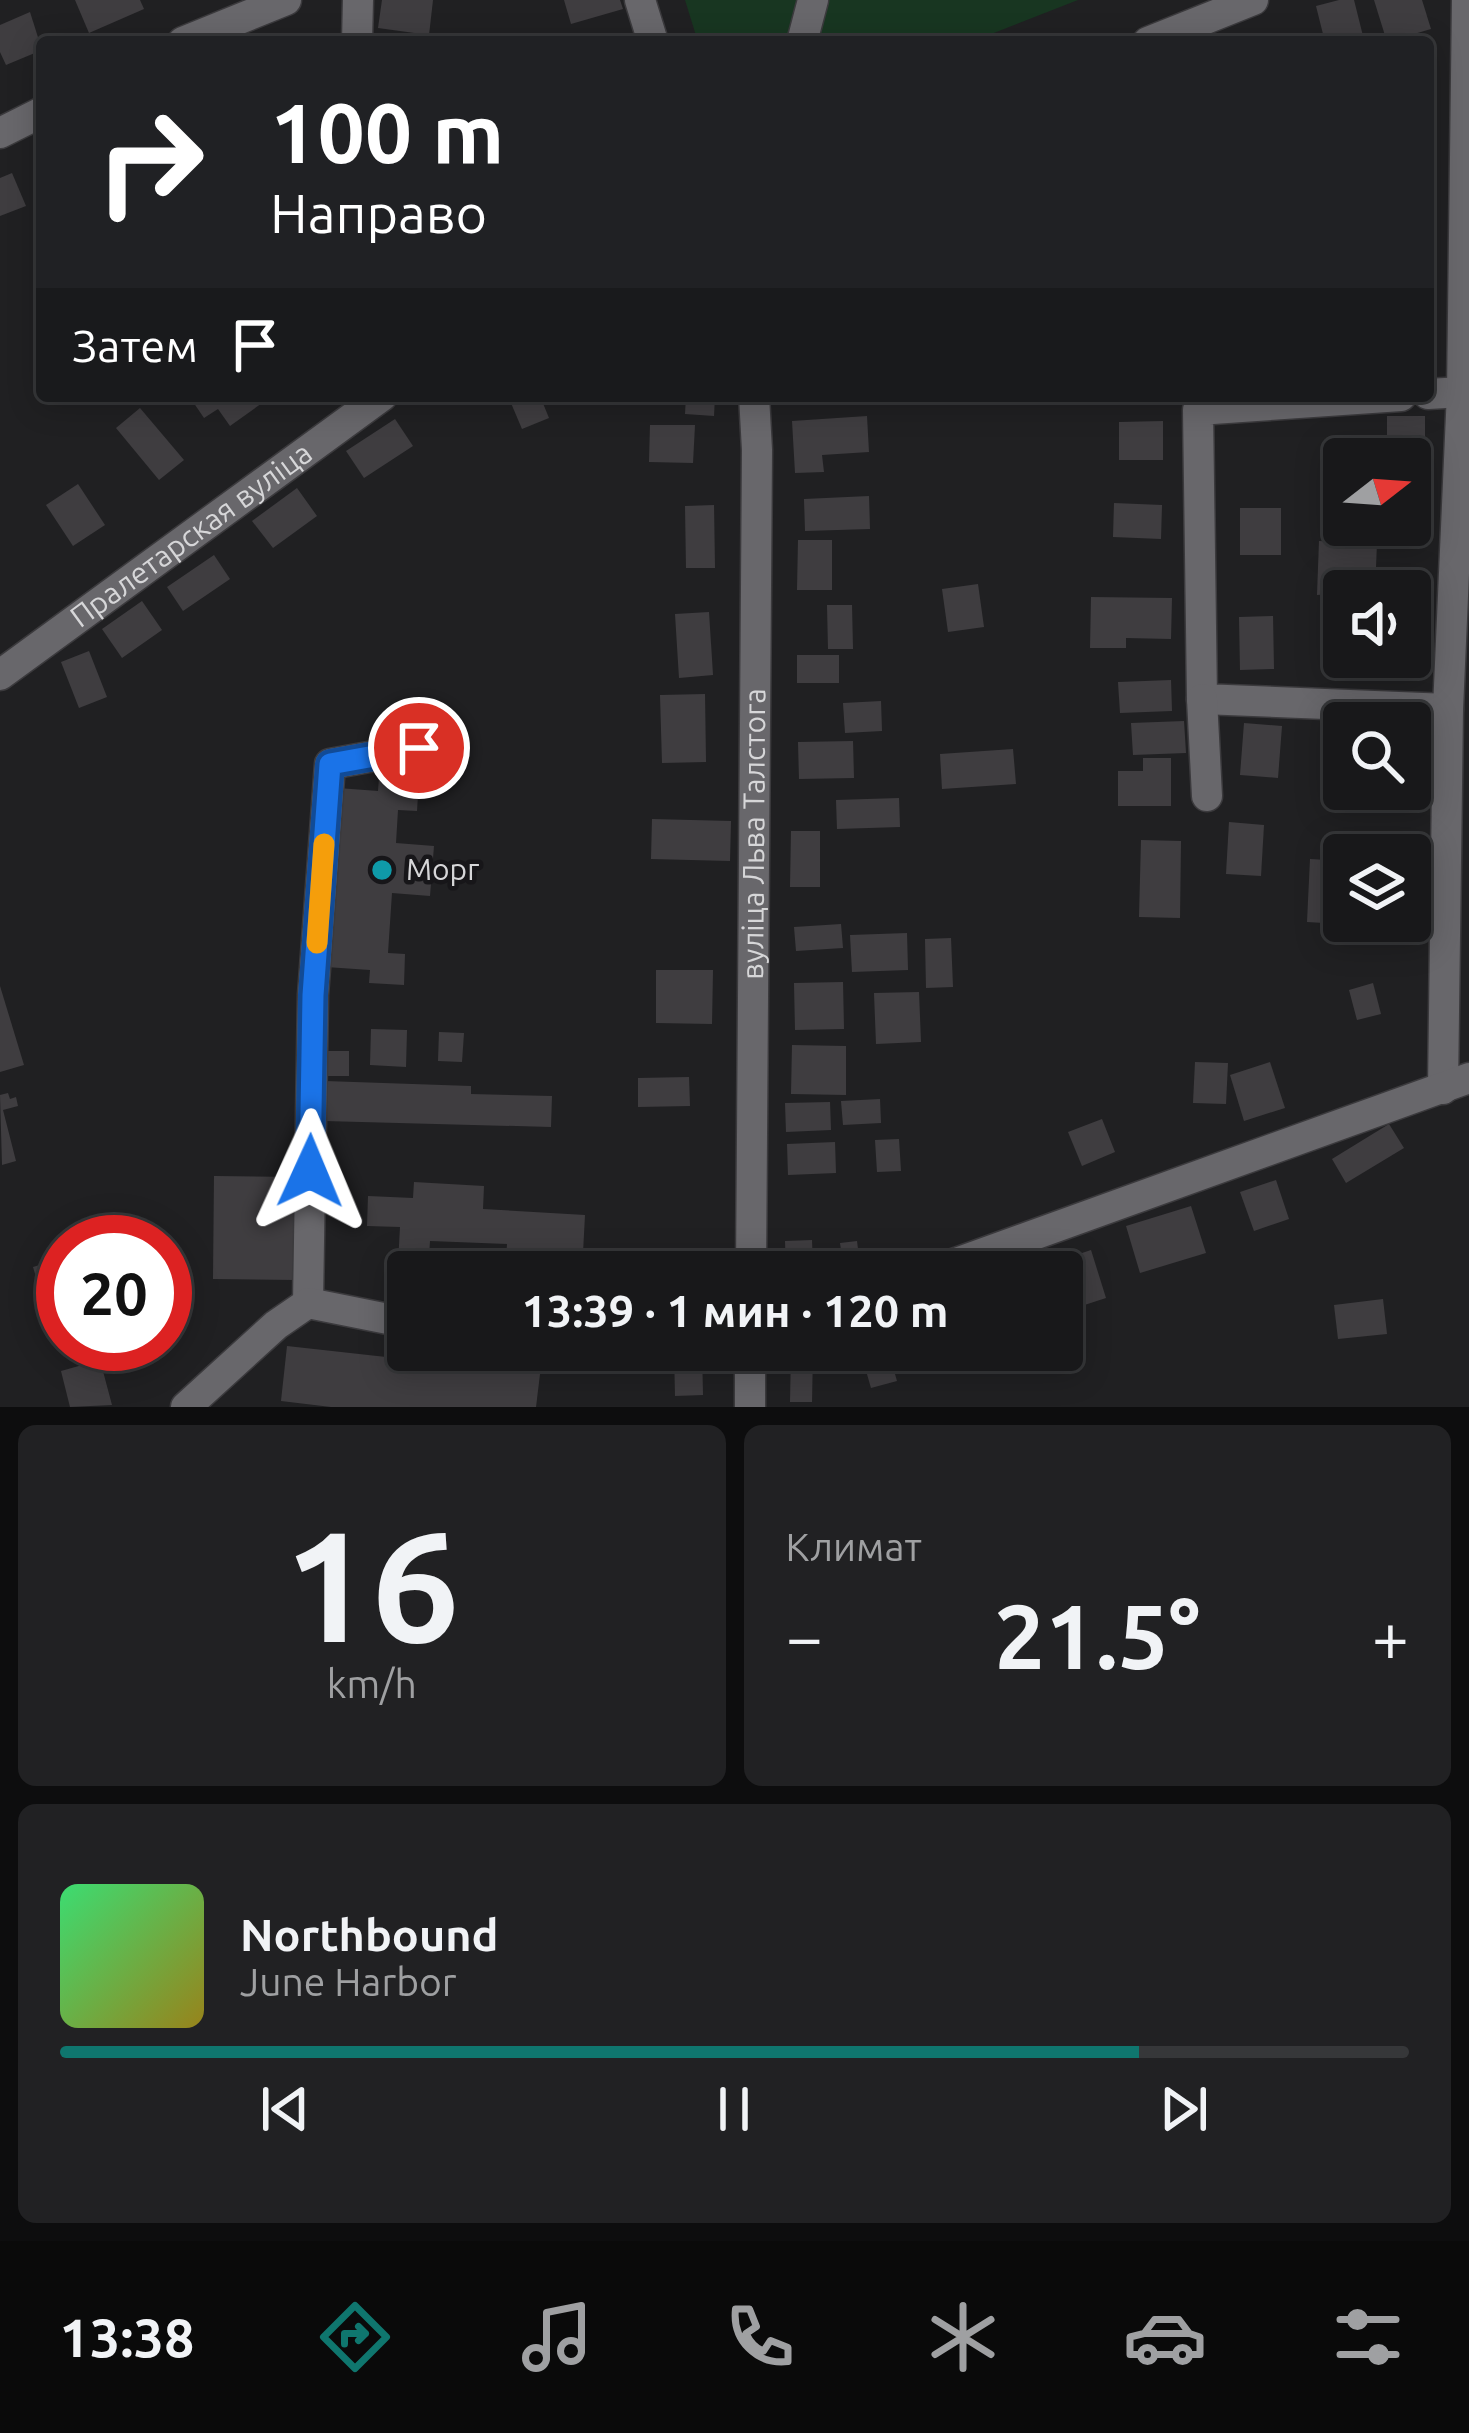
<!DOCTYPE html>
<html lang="ru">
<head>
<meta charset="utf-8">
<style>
  body { margin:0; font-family:Ubuntu,sans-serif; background:#212123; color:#f1f3f6; height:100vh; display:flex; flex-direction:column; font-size:45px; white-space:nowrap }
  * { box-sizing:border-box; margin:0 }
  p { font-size:39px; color:#9fa0a2 }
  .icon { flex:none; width:66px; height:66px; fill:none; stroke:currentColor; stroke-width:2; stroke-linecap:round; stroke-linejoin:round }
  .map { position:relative; height:1407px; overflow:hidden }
  .panel { display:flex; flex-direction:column; gap:18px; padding:18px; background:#0d0d0e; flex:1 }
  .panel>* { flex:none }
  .top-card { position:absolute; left:36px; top:36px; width:1398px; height:366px; border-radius:12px; box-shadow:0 6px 30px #0003,0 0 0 3px #363739; background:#202124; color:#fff; overflow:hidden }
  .needle { width:78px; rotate:73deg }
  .fabs { position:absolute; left:1323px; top:438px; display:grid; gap:24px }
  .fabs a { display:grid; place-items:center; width:108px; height:108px; border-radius:12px; background:#18181a; box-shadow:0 6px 30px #0003,0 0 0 3px #363739; font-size:60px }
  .speed { position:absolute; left:36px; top:1215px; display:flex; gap:24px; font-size:60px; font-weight:700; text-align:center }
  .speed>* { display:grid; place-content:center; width:156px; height:156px; border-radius:50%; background:#18181a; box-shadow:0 6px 30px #0003,0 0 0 3px #363739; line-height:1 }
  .speed .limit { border:18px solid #d22; background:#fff; color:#111 }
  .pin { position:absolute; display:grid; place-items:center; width:102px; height:102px; color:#fff; margin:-51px; border:6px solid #fff; border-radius:50%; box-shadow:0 3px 12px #0007 }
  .me { position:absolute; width:132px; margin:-66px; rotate:1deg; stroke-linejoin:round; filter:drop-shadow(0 0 9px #0008) }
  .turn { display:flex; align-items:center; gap:42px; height:252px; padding:0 36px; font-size:54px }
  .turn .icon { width:156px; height:156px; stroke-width:2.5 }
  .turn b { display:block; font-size:84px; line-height:102px }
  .then { display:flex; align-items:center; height:114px; padding:0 36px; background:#0003; gap:24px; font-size:45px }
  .big { font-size:90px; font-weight:600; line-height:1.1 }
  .panel .widget { flex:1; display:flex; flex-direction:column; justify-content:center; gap:18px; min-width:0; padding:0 42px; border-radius:18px; background:#212123 }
  .panel .dial { align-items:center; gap:0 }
  .dial b { font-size:156px; line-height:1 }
  .song { display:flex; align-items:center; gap:36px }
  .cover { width:144px; height:144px; border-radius:18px; background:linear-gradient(135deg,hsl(140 70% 55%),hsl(50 70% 35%)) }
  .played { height:12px; border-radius:6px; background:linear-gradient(90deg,#0f766e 80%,#363739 80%) }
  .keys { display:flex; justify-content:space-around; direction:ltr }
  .heat { display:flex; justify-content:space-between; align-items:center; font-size:66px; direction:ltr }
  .panel .tiles { flex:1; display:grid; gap:18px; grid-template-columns:1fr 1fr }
  .widget:last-child { grid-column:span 2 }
  .trip { position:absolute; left:387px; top:1251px; width:696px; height:120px; border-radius:12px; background:#18181a; box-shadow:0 6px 30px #0003,0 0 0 3px #363739; font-weight:600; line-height:120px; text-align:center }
  .tab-bar { display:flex; height:192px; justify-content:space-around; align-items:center; background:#0a0a0a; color:#9fa0a2 }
  .tab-bar .icon { width:84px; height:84px }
  .tab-bar .current { color:#0f766e }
  .tab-bar b { font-size:54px; color:#f1f3f6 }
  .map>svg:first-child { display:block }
  .green { fill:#183621 }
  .building { fill:#3f3d40 }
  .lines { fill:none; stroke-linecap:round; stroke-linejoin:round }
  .minor-casing { stroke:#3b3a3d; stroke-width:33 }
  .minor { stroke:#68676b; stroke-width:30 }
  .route-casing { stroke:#114b97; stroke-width:30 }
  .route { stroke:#1a73e8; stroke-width:21 }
  .slow { stroke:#f59e0b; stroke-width:21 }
  .culture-dot { fill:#0f9aa8; stroke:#171619; stroke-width:4.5 }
  .labels { text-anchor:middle; stroke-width:9; stroke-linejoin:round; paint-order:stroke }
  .street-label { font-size:30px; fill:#d6d6d8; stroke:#171619 }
  .poi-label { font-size:30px; fill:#d6d6d8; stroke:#171619; text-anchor:start }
</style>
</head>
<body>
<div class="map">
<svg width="1469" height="1407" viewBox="0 0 1469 1407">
  <rect width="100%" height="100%" fill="#202022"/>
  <polygon class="green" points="685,0 1078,0 971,42 698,42"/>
  <g class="building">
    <polygon points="75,0 140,0 144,9 89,33"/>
    <polygon points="382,0 433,0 429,35 378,28"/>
    <polygon points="564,0 620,0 623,9 571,24"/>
    <polygon points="1339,0 1354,0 1363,36 1356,38 1357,42 1325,42 1316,6"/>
    <polygon points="1374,0 1422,0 1431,29 1387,42"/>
    <polygon points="30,12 42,50 6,65 0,52 0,25"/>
    <polygon points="1433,93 1436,149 1428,149 1428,94"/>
    <polygon points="12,173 26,206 0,216 0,178"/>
    <polygon points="189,396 272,396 230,426 218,409 204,418"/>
    <polygon points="508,396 540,396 549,418 522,429"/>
    <polygon points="686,396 715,396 714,416 685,414"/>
    <polygon points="140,408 184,460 159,480 116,428"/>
    <polygon points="867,416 869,452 822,455 824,472 795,473 792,421"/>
    <polygon points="1387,416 1425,416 1425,485 1410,485 1410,459 1387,459"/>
    <polygon points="395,419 413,446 364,478 346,451"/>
    <polygon points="1163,421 1163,460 1119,460 1119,422"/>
    <polygon points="650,425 695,425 693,463 649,462"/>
    <polygon points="78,484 105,525 73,546 46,505"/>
    <polygon points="297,488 317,516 273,548 252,521"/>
    <polygon points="869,496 870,529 805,531 804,499"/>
    <polygon points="1114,503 1162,505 1161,539 1113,537"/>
    <polygon points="714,505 715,568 686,568 685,506"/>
    <rect x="1240" y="508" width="41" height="47"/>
    <polygon points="798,540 832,540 832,590 797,590"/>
    <polygon points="1319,541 1377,543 1375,591 1317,595"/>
    <polygon points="214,555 230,579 183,611 167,587"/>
    <polygon points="978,584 984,627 948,632 942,589"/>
    <polygon points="1091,597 1172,598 1171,639 1126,638 1126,648 1090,648"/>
    <polygon points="142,601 162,630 122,658 102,629"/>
    <polygon points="827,605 852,605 853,649 828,649"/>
    <polygon points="709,612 713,675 679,678 675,614"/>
    <polygon points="1410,612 1418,612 1413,666 1386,663 1386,657 1410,657"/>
    <polygon points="1273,616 1274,669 1240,670 1239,617"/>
    <polygon points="89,651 107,697 79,708 61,662"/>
    <rect x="797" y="655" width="42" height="28"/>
    <polygon points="1171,680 1172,711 1120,713 1118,682"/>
    <polygon points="705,694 706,762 662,763 660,695"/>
    <polygon points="881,701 882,731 845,733 843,703"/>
    <polygon points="1184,721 1186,753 1133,755 1131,723"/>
    <polygon points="1244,723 1282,726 1278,778 1240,775"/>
    <polygon points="853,741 854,778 799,779 798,742"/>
    <polygon points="1338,748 1344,748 1344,789 1389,789 1389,794 1338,795"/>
    <polygon points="1013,749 1016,784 942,789 940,754"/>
    <polygon points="1143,758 1171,758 1171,806 1118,806 1118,771 1143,771"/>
    <polygon points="379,778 419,780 417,811 398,810 396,843 434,846 430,896 392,893 388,953 405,954 404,985 369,983 370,970 326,967 338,788 378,791"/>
    <polygon points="899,798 900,827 837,829 836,800"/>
    <polygon points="652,819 731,821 730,861 651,859"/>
    <polygon points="1229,822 1264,825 1261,876 1226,874"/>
    <polygon points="791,831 820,831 820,887 790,887"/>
    <polygon points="1141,840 1181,841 1180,918 1139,917"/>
    <polygon points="1310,859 1344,861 1341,924 1307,922"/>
    <polygon points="1365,921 1411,921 1411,926 1365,927"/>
    <polygon points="841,924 843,948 796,951 794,927"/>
    <polygon points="907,933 908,970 852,972 850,935"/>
    <polygon points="951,938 953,987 926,988 925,939"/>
    <polygon points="656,970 713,970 712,1024 656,1023"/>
    <polygon points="843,982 844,1029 795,1030 794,983"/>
    <polygon points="1373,983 1381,1014 1357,1020 1349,990"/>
    <polygon points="0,986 24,1065 0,1072"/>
    <polygon points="919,992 921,1042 876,1044 874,993"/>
    <polygon points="371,1029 407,1030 406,1067 370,1065"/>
    <polygon points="439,1032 464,1033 462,1062 438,1061"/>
    <polygon points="792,1045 846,1046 846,1095 791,1094"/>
    <rect x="325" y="1051" width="24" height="25"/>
    <polygon points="1195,1062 1228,1063 1226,1104 1193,1103"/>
    <polygon points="1270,1062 1285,1108 1244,1121 1230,1075"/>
    <polygon points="689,1077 690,1106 638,1107 638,1078"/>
    <polygon points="325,1081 471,1086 471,1094 552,1096 551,1127 324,1121"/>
    <polygon points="8,1093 10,1099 16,1097 18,1106 3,1110 16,1161 2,1165 0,1095"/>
    <polygon points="880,1099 881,1123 843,1125 841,1101"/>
    <polygon points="830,1102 831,1130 786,1132 785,1103"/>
    <polygon points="1102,1119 1115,1152 1082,1166 1068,1132"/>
    <polygon points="1389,1124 1404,1148 1346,1183 1332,1159"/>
    <polygon points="899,1139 901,1171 877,1172 875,1140"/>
    <polygon points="835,1142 836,1173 788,1175 787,1144"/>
    <polygon points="214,1176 297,1177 296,1280 213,1279"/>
    <polygon points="1276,1180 1289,1219 1254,1231 1240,1192"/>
    <polygon points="414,1182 484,1186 483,1209 585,1215 582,1272 493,1272 493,1258 506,1259 507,1244 430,1241 428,1272 408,1272 408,1282 397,1281 400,1227 367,1226 368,1196 413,1198"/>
    <polygon points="1191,1206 1206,1253 1140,1273 1126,1226"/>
    <polygon points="812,1240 813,1272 786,1272 785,1241"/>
    <polygon points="857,1241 861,1272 844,1272 840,1243"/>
    <polygon points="1091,1250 1106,1298 1063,1312 1062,1289 1069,1287 1061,1260"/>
    <polygon points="664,1257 712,1257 713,1272 664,1272"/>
    <polygon points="63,1258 63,1305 46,1310 33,1267"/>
    <polygon points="1383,1299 1387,1334 1338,1339 1334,1305"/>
    <polygon points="287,1346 540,1374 536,1407 331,1407 281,1401"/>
    <polygon points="674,1350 702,1350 703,1395 675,1396"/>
    <polygon points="860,1350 888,1350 897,1381 871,1388"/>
    <polygon points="791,1352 813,1352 812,1402 790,1402"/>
    <polygon points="100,1360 112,1405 70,1407 61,1371"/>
  </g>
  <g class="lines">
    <g class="minor-casing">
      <g id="minor">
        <polyline points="640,0 653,42"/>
        <polyline points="183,42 286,0"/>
        <polyline points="357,42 358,0"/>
        <polyline points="802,42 813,0"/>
        <polyline points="1148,42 1253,0"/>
        <polyline points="0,133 42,112"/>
        <polyline points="1428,394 1462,392"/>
        <polyline points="1401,396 1198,410 1202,699 1448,709"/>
        <path id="s1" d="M0,675L382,396"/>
        <polyline points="1202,699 1207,796"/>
        <polyline points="1443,1089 1448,709 1462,392 1467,0"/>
        <path id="s2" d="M751,1272L757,450L754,396"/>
        <polyline points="931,1272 1469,1078"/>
        <polyline points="308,1303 313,995 330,764 419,748"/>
        <polyline points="186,1407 276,1325 308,1303 408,1323"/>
        <polyline points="750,1407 750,1350"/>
      </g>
    </g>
    <use href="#minor" class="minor"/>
  </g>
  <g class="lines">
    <g class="route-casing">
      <polyline id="route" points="310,1171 313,995 330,764 419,748"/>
    </g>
    <use href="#route" class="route"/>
    <polyline class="slow" points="317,943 324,844"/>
  </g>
  <circle class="culture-dot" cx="382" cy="870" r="12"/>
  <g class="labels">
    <g class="street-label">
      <text dy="10" stroke="none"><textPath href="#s1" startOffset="237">Пралетарская вуліца</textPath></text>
      <text dy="10" stroke="none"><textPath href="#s2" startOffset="438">вуліца Льва Талстога</textPath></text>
    </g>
    <g class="poi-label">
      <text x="406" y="880">Морг</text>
    </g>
  </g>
</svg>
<div class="fabs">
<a><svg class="needle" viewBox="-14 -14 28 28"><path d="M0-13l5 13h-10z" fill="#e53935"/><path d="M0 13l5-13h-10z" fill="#9fa0a2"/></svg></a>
<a><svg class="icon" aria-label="sound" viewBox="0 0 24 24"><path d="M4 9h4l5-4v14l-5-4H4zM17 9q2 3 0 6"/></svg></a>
<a><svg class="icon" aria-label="search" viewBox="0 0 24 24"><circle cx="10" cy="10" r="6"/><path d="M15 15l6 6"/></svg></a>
<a><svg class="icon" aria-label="layers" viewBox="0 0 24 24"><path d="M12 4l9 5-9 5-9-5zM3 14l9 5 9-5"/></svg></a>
</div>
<div class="speed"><div class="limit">20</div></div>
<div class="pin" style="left:419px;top:748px;background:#d93025"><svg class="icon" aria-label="arrive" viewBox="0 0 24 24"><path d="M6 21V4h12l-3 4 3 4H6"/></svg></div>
<svg class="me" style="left:310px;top:1171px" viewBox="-20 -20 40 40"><path d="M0-17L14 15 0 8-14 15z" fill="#1a73e8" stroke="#fff" stroke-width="4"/></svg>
<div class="trip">13:39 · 1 мин · 120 m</div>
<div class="top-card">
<div class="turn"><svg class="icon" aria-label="right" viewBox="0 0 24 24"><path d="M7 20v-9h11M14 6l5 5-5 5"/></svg><div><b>100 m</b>Направо</div></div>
<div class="then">Затем<svg class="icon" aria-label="arrive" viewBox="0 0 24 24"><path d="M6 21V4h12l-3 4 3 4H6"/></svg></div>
</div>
</div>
<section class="panel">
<div class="tiles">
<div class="widget dial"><b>16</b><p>km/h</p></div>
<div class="widget"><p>Климат</p>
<div class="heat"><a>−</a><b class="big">21.5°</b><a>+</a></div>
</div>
<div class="widget">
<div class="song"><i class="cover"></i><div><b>Northbound</b><p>June Harbor</p></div></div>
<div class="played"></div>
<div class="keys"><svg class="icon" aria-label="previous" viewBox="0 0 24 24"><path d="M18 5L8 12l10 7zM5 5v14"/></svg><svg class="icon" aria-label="pause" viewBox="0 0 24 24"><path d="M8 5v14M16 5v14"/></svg><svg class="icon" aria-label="next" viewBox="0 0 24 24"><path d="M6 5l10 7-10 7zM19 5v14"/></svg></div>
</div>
</div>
</section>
<nav class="tab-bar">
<b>13:38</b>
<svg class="icon current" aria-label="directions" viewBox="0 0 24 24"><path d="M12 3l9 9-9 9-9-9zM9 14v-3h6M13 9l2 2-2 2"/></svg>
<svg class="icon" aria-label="music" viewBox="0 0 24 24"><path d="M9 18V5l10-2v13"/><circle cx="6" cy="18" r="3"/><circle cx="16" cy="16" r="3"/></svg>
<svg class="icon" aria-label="phone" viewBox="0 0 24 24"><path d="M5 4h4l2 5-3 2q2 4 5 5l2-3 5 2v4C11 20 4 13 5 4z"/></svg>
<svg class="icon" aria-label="climate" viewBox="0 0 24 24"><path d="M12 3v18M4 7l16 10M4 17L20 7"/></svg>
<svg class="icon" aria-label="car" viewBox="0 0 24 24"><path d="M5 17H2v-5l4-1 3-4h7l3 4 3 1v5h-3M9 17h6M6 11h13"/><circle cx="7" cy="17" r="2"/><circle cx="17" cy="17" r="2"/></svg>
<svg class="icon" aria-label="filters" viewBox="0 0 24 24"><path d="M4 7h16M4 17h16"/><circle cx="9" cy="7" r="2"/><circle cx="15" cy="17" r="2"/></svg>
</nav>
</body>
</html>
